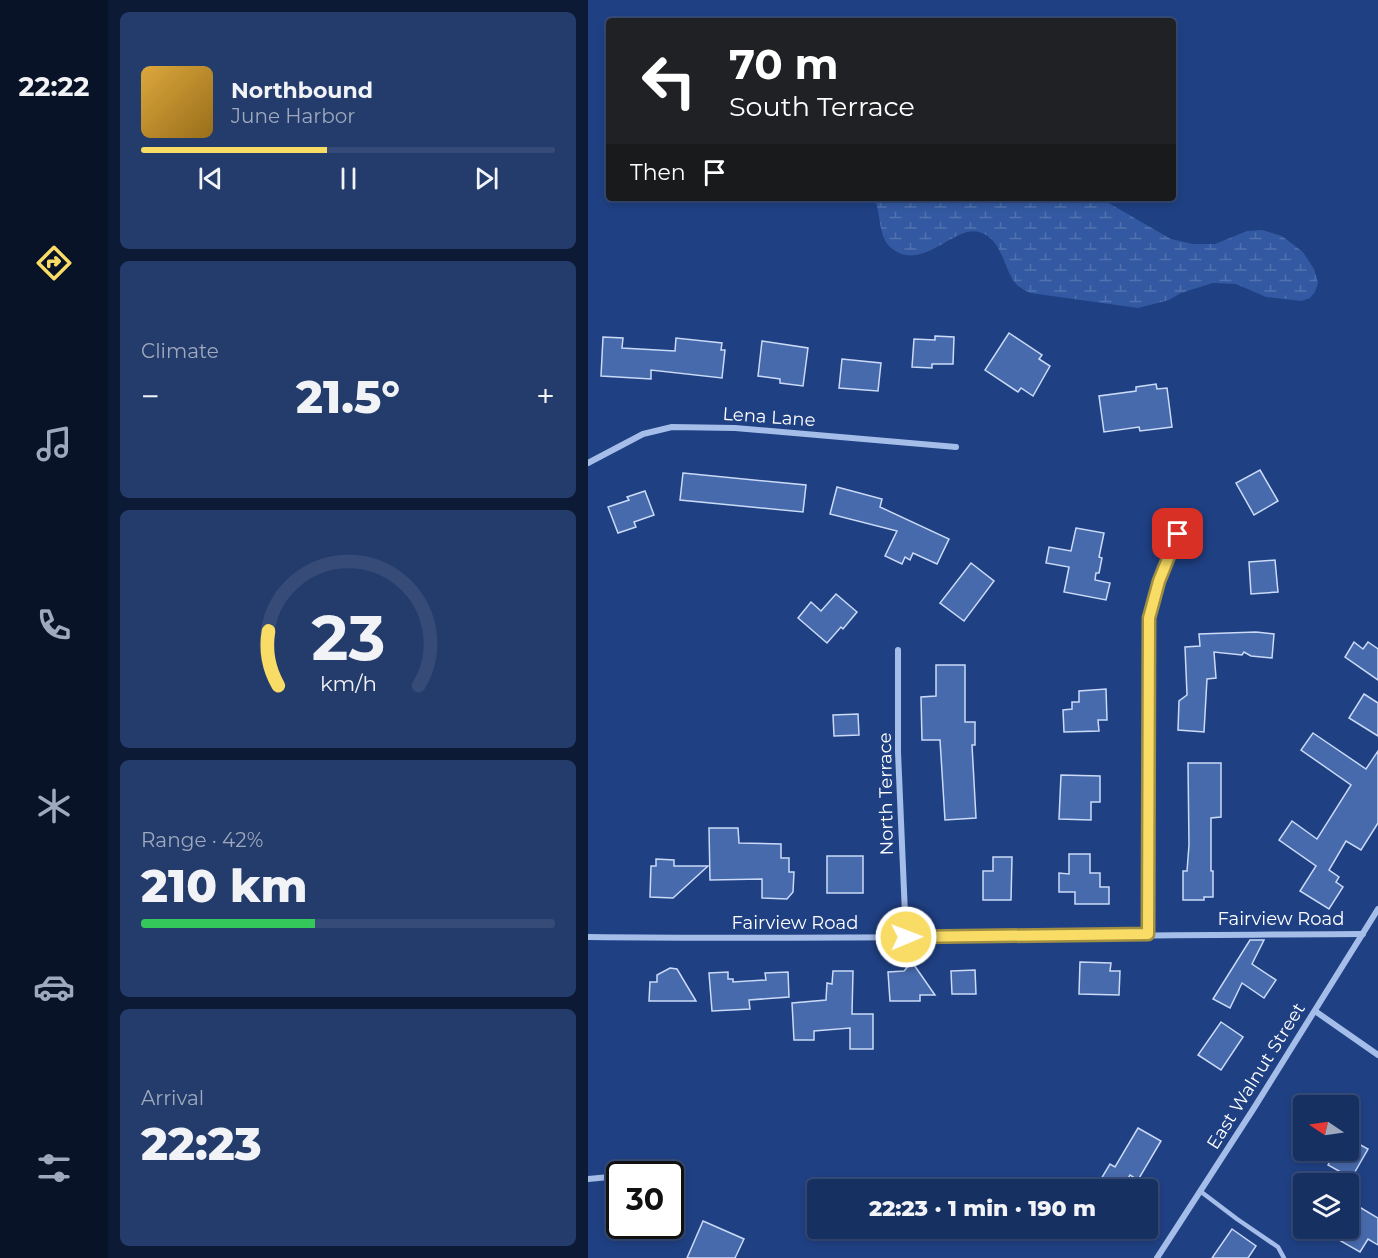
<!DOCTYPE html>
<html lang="en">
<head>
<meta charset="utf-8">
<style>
  body { margin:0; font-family:Montserrat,sans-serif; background:#243c6b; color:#f1f3f6; height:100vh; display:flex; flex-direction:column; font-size:22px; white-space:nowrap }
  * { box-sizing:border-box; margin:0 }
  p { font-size:20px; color:#9ea9be }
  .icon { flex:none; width:33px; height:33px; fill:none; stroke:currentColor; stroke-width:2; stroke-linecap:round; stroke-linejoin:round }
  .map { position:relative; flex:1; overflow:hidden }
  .drawer { display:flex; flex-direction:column; gap:12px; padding:12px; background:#0d1a36; width:480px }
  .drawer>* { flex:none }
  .banner { position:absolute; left:18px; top:18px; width:570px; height:183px; border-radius:6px; box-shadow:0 3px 9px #0003,0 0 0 2px #364b77; background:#202124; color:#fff; overflow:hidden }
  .needle { width:39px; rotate:283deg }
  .buttons { position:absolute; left:705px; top:1095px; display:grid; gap:12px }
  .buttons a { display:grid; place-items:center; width:66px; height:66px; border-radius:6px; background:#173062; box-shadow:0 3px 9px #0003,0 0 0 2px #364b77; font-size:30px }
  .speed { position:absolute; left:18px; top:1161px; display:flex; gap:12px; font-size:30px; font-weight:700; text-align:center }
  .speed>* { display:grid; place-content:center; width:78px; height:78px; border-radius:50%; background:#173062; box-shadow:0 3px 9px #0003,0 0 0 2px #364b77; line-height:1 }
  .speed .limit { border:3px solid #111; border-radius:9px; background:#fff; color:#111 }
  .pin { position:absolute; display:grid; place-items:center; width:51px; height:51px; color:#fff; margin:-26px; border-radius:12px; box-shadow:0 3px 9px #0006 }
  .me { position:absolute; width:66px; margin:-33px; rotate:89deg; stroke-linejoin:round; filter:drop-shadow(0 0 4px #0008) }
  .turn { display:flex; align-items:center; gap:21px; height:126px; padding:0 24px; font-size:27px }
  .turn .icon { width:78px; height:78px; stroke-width:2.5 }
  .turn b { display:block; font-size:42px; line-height:51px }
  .then { display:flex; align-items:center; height:57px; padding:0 24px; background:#0003; gap:12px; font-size:22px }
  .big { font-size:45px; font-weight:800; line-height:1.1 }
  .drawer .card { flex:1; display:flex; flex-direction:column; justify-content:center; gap:9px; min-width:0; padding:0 21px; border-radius:9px; background:#243c6b }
  .drawer .dial { align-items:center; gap:0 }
  .dial svg { height:156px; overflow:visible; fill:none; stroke:#364b77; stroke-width:7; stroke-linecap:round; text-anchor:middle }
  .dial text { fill:#f1f3f6; stroke:none }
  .song { display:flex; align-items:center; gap:18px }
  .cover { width:72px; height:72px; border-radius:9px; background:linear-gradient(135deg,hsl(40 70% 55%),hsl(40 70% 35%)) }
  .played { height:6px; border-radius:3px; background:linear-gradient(90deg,#f8dc65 45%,#364b77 45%) }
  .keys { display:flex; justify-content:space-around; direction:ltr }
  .heat { display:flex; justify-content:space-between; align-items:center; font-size:33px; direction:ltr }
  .charge { height:9px; border-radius:4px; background:linear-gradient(90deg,#34c759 42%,#364b77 0) }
  .trip { position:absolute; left:219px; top:1179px; width:351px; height:60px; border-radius:6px; background:#173062; box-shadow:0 3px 9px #0003,0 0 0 2px #364b77; font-weight:800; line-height:60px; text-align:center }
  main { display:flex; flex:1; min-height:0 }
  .tab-bar { display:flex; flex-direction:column; width:108px; justify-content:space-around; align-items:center; background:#091327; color:#9ea9be }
  .tab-bar .icon { width:42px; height:42px }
  .tab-bar .active { color:#f8dc65 }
  .tab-bar b { font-size:27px; color:#f1f3f6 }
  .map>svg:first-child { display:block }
  .wetland { fill:url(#wetland-marsh) }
  .building { fill:#476aac; stroke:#cadaf7; stroke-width:1.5 }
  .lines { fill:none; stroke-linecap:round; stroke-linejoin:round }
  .service { stroke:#a5bde9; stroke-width:4.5 }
  .minor { stroke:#a5bde9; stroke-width:6 }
  .route-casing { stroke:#a18f42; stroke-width:15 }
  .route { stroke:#f8dc65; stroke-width:10 }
  .labels { text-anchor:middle; stroke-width:6; stroke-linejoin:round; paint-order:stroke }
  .street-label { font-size:18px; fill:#fff; stroke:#1f4083 }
</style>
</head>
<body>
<main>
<nav class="tab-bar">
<b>22:22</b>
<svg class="icon active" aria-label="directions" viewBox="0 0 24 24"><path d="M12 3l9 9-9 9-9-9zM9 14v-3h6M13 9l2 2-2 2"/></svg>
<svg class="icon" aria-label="music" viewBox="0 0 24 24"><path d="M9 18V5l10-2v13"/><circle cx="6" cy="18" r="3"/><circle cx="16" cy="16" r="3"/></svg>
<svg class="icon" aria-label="phone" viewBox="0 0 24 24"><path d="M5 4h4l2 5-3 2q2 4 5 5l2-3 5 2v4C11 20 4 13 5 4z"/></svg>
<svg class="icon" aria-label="climate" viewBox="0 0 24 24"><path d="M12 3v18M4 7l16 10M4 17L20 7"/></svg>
<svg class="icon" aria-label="car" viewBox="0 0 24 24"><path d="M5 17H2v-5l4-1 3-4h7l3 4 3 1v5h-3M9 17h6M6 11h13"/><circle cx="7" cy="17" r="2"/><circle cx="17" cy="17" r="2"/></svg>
<svg class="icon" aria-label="filters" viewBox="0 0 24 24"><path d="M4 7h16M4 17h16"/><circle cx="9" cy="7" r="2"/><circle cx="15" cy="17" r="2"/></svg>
</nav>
<section class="drawer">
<div class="card">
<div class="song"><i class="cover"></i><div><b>Northbound</b><p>June Harbor</p></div></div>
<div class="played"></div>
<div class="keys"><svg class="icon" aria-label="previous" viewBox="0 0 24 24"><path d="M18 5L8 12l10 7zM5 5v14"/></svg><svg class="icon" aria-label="pause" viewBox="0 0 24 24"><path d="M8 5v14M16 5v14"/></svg><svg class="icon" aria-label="next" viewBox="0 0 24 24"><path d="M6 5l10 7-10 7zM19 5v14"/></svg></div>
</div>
<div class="card"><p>Climate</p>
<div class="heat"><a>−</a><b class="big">21.5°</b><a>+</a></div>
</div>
<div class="card dial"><svg viewBox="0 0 100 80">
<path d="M14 69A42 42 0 1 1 86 69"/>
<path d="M14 69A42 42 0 0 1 9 41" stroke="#f8dc65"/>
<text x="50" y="56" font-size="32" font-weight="700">23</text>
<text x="50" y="72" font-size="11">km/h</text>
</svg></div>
<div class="card"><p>Range · 42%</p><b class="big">210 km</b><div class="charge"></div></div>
<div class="card"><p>Arrival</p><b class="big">22:23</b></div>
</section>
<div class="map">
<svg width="790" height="1258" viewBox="0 0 790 1258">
  <defs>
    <pattern id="wetland-marsh" width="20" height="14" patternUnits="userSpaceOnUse" patternTransform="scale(1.5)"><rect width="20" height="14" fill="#3259a1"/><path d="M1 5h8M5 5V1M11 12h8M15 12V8" fill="none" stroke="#5172af"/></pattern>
  </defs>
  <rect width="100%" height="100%" fill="#1f4083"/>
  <path class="wetland" d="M286,198H512L583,239L605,244H627L659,231L674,230L694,236L715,252L726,269L730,283L727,292L722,298L714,301L678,297L648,284L625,283L593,293L581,300L550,308L442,293C439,291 434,289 430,286C415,272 416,239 391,232C366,224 332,276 301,246C290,234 293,212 286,198Z"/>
  <g class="building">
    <polygon points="421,333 454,355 451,359 462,366 445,396 433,388 430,392 397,370"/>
    <polygon points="347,336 366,337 365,364 344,364 344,368 324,367 326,339 347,340"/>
    <polygon points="15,337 35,338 34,348 87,351 88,338 134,343 133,350 137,350 134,378 63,370 63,379 13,376"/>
    <polygon points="174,341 220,348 215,386 192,383 192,379 170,376"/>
    <polygon points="254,359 293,363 290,391 251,388"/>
    <polygon points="568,384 569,389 579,388 584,427 552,431 551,427 516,432 511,396 548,391 548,387"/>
    <polygon points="672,470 690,501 666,515 648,483"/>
    <polygon points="95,473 218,485 215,512 92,500"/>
    <polygon points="249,487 294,499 292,507 361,539 349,564 325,553 322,560 317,557 314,564 297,556 309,531 242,514"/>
    <polygon points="57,491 66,515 46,522 48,527 30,533 20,507 41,500 39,497"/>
    <polygon points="488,528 516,533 511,557 514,558 511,573 508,573 507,580 522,583 518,600 476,592 481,567 458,563 461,547 483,551"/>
    <polygon points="687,560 690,592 663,594 661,562"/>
    <polygon points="383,563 406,581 376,621 352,603"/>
    <polygon points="248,594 269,612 255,629 253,627 239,643 210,618 223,602 233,611"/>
    <polygon points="668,632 686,634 684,658 663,656 656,652 654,655 626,652 628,678 619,679 616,732 590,730 591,701 599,695 597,647 612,646 611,634"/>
    <polygon points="766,642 775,649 780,642 790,649 790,680 757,657"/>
    <polygon points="348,665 377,665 377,722 387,722 387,745 384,745 388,818 357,820 352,740 334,740 333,697 348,696"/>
    <polygon points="518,689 519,720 510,720 511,731 476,732 475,710 484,709 484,702 491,702 491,691"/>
    <polygon points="776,694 790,703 790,736 761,718"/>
    <polygon points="270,714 271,735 246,736 245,715"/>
    <polygon points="725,733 778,769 790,751 790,823 773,850 758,841 741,870 751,877 748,882 755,887 741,909 712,891 728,866 691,840 704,821 729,839 763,785 713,750"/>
    <polygon points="600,763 633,763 633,817 623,818 623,871 625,871 625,897 616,897 616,900 595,900 595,871 599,871 601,845"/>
    <polygon points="473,775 512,776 512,802 503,802 503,820 471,819"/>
    <polygon points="121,828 150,828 151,843 193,844 193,858 201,858 201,872 206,872 205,892 199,899 174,898 174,879 122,880"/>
    <polygon points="481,854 502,854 502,873 512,873 512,887 521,887 521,904 487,904 487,892 471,892 471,873 481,874"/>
    <rect x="239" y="856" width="36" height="37"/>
    <polygon points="405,857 424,857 423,900 395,900 395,871 405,871"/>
    <polygon points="68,859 86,860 86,866 120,866 85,898 62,897 63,866 68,866"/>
    <polygon points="662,940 676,940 664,964 688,980 676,998 654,983 642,1008 625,999"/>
    <polygon points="324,962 347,995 332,995 332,1001 302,1001 300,972 316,971"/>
    <polygon points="492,962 523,963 522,971 532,971 531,995 491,994"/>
    <polygon points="82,968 89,969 108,1001 61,1001 62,982 69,982 69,975"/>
    <polygon points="387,970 388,994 364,994 363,971"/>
    <polygon points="245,971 265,971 264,1014 285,1014 285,1049 262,1049 262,1028 226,1031 226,1040 206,1040 204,1003 238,1000 239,983 244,984"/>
    <polygon points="140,972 140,979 145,979 145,982 178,980 177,973 200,972 201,997 161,1000 162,1009 124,1011 121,973"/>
    <polygon points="633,1022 655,1037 633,1070 610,1055"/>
    <polygon points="550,1128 573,1141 550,1180 542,1175 533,1190 519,1190 510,1184 522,1164 527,1167"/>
    <polygon points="760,1138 780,1149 760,1184 760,1176 740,1165 748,1150 760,1150"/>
    <polygon points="768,1205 790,1218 790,1245 780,1239 772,1252 751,1240 757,1228 760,1228 760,1218"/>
    <polygon points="115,1221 156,1239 147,1258 99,1258"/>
    <polygon points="644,1229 668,1246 660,1258 624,1258"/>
  </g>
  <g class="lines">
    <polyline class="service" points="612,1191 649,1219 690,1247 696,1258"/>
    <g class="minor">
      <polyline points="0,463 55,434 84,427 147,428 368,447"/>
      <polyline points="310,650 310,752 318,937"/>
      <polyline points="560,934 561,618 571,581 590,534"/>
      <path d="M0,937C258,940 516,935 775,934"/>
      <polyline points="727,1011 790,1055"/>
      <polyline points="51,1174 72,1173"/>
      <polyline points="0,1179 32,1176"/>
      <polyline points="569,1258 666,1108 790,909"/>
    </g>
  </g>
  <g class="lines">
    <g class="route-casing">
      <polyline id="route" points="318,937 560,934 561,618 571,581 590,534"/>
    </g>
    <use href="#route" class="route"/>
  </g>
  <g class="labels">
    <g class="street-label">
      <text transform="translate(181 417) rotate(4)" y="6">Lena Lane</text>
      <text transform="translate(298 794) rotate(-91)" y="6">North Terrace</text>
      <text x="693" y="925">Fairview Road</text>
      <text x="207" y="929">Fairview Road</text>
      <text transform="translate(668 1076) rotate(-58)" y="6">East Walnut Street</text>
    </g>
  </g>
</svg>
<div class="buttons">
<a><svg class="needle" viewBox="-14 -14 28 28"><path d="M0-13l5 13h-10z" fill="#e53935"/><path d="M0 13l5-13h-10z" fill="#9ea9be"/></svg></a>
<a><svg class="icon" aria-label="layers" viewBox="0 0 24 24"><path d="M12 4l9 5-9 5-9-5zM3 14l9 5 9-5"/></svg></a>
</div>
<div class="speed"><div class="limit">30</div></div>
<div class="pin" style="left:590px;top:534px;background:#d93025"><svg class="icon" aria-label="arrive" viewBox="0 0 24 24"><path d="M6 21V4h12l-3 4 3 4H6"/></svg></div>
<svg class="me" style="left:318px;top:937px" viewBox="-20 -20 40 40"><circle r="17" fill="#f8dc65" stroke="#fff" stroke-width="3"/><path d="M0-11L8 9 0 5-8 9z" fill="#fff"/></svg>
<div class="trip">22:23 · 1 min · 190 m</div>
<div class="banner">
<div class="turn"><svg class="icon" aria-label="left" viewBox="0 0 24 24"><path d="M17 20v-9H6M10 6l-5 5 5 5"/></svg><div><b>70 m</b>South Terrace</div></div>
<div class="then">Then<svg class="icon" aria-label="arrive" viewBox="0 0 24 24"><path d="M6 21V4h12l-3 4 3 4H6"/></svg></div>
</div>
</div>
</main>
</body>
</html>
